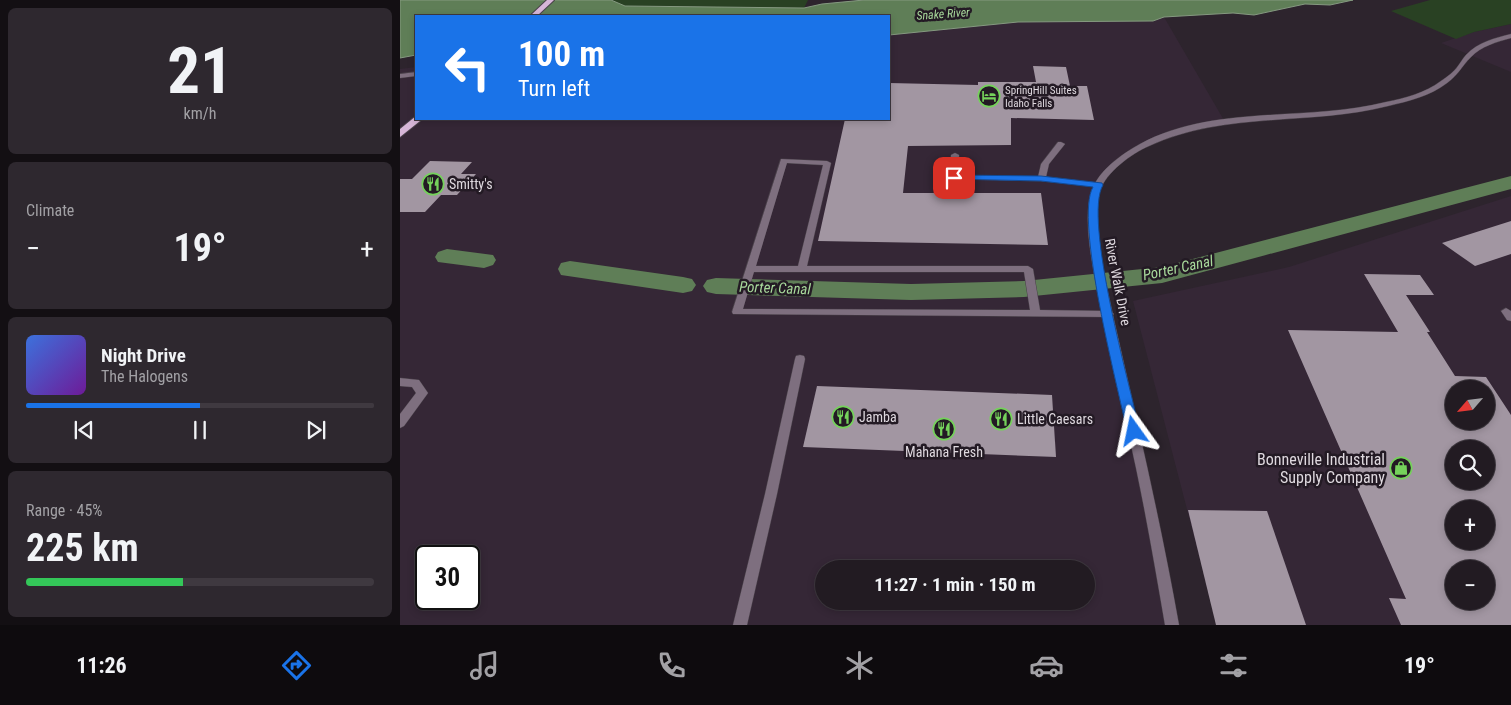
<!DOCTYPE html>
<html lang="en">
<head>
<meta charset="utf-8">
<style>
  body { margin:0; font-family:"Roboto Condensed",sans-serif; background:#2e282f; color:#f1f3f6; height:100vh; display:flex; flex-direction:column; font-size:19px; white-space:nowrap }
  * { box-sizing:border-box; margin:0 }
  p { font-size:16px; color:#a2a1a5 }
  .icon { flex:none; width:28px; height:28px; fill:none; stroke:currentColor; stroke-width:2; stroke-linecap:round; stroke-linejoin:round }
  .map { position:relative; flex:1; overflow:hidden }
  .sheet { display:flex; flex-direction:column; gap:8px; padding:8px; background:#130f13; width:400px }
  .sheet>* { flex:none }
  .hud { position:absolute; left:15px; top:15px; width:475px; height:105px; border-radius:0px; box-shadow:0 2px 8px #0003,0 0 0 1px #3f3940; background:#1a73e8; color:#fff; overflow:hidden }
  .needle { width:32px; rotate:242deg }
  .controls { position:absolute; left:1045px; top:380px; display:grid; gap:10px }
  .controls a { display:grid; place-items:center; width:50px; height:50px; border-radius:50%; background:#221b22; box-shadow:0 2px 8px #0003,0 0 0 1px #3f3940; font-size:25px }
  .speed { position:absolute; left:15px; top:545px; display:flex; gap:10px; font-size:25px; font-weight:700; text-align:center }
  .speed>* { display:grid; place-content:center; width:65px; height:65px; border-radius:50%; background:#221b22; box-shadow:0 2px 8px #0003,0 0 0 1px #3f3940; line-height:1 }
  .speed .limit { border:2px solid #111; border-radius:8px; background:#fff; color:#111 }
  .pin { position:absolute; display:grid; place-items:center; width:42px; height:42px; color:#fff; margin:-21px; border-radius:10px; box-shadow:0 2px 8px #0006 }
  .me { position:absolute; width:55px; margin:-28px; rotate:348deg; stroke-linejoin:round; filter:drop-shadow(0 0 4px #0008) }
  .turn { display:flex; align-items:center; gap:18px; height:105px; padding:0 20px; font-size:22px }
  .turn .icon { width:65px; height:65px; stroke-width:2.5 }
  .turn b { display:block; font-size:35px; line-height:42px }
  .big { font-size:38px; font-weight:700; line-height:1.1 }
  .sheet .widget { flex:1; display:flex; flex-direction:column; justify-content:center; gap:8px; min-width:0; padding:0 18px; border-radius:8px; background:#2e282f }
  .sheet .dial { align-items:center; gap:0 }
  .dial b { font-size:65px; line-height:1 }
  .song { display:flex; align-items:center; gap:15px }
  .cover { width:60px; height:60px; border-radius:8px; background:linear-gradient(135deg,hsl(220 70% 55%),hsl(280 70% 35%)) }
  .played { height:5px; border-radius:2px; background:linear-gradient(90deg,#1a73e8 50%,#3f3940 50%) }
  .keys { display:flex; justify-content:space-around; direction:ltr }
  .heat { display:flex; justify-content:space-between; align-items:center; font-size:28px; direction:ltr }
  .charge { height:8px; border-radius:4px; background:linear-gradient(90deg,#34c759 45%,#3f3940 0) }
  .trip { position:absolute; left:415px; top:560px; width:280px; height:50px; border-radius:25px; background:#221b22; box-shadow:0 2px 8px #0003,0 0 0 1px #3f3940; font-weight:700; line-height:50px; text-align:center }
  .dock { display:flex; height:80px; justify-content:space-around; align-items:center; background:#0e0b0e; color:#a2a1a5 }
  .dock .icon { width:35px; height:35px }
  .dock .on { color:#1a73e8 }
  .dock b { font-size:22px; color:#f1f3f6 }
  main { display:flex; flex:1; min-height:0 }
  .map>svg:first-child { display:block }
  .built { fill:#352736; fill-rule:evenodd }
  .green { fill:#294123 }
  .water { fill:#5f7e57; stroke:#859980 }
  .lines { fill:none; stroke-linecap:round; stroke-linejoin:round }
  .canal { fill:#5f7e57; fill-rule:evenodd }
  .building { fill:#a296a2; fill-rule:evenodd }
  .service-casing { stroke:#494149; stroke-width:1 }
  .minor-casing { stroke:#494149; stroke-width:1 }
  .primary-casing { stroke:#494149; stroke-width:2 }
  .service { fill:#7e6f7f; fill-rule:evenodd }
  .minor { fill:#7e6f7f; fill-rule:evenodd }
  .primary { fill:#d7b6d8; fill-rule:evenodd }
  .route { fill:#1a73e8; stroke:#114b97 }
  .labels { text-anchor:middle; stroke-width:5; stroke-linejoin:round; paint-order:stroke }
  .far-poi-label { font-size:11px; fill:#dfd9df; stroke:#231a24; text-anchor:start }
  .far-water-label { font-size:12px; font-style:italic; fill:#a8d99b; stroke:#231a24 }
  .poi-label { font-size:14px; fill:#dfd9df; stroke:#231a24; text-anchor:start }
  .street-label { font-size:14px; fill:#dfd9df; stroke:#231a24 }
  .water-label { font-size:15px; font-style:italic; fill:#a8d99b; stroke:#231a24 }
  .near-poi-label { font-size:16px; fill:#dfd9df; stroke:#231a24; text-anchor:end }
</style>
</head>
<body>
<main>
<section class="sheet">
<div class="widget dial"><b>21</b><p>km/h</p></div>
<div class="widget"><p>Climate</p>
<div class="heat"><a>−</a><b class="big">19°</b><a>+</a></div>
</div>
<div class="widget">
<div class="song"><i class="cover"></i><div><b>Night Drive</b><p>The Halogens</p></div></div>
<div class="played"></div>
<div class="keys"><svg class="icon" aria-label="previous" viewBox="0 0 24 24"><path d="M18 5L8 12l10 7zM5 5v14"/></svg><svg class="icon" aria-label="pause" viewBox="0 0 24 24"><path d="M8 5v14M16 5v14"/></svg><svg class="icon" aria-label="next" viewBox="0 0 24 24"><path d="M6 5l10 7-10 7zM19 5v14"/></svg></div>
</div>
<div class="widget"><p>Range · 45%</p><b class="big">225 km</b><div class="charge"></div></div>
</section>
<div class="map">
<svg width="1111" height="625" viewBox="0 0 1111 625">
  <rect width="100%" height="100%" fill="#2d242d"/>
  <g class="built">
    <path d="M764,17L825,122L758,138L729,152L696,190L693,224L768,625H0V69L16,67V119H489V35L618,22L753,21ZM26,556H69V599H26ZM424,569H686V601H424Z"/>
    <polygon points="1111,24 1111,72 1041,43 1074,32"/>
    <path d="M1111,196V625H817L733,301L889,267ZM1054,389H1086V421H1054ZM1054,449H1086V481H1054ZM1054,509H1086V541H1054ZM1054,569H1086V601H1054Z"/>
  </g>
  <g class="green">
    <polygon points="211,0 408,0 404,8 224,6"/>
    <polygon points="1030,0 1111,0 1111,24 1074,32 1056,39 991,11"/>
  </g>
  <polygon class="water" points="0,0 211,0 225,6 404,8 422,4 464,0 953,0 930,5 905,4 854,15 833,13 764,17 753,21 618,22 489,35 489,16 16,16 16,55 0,58"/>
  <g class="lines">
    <g class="canal">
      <polygon points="1111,176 1111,189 762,283 624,297 511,300 316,294 307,292 303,286 307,280 316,278 511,284 624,281 762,267"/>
      <polygon points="47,249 93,255 96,260 93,265 84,268 38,262 35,257 38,252"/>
      <polygon points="170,261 283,277 292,279 296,285 292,291 283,293 161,275 158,269 161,263"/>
    </g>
  </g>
  <g class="building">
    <polygon points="633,66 666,67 670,86 687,86 694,120 611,118 611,145 508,146 503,193 641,193 648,245 418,241 445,119 489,119 489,83 578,85 578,82 636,82"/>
    <polygon points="30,161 72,162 61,174 76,174 57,195 41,195 25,212 0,212 0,179 12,179"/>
    <polygon points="1111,221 1111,254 1075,266 1042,243"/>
    <path d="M964,274L1020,275L1034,295H1006L1030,332H1027L1055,376L1086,377L1111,415V625H1001L989,598L1006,599L888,330L998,332ZM1054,389H1086V421H1054ZM1054,449H1086V481H1054ZM1054,509H1086V541H1054ZM1054,569H1086V601H1054Z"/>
    <polygon points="417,386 652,395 656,457 403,447"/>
    <polygon points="788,510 867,511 906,625 816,625"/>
  </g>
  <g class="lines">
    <g class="service-casing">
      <g id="service">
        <polygon points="658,142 661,142 665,144 649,164 646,177 699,183 702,183 702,187 641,181 554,179 550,177 551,155 555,153 559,155 558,175 638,177 641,164"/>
        <path d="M381,159L427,161L431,163L407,266H628L633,269L640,310L709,311L714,314L709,317L333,314L332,312ZM387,163L423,165L398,266H356ZM354,272H624L630,310L343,309Z"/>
        <polygon points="400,355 404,356 405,359 377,494 347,625 333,625 365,494 395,359 396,356"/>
        <polygon points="0,378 19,380 28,393 4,426 0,428 0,414 16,393 12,387 0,386"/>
      </g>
    </g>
    <g class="minor-casing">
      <g id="minor">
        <path d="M1111,34V38C1097,42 1081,46 1071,57C1061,67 1059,74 1047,83C1030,96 1009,101 988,106C909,126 825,111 749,146C732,153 705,173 700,191C689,225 707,285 714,320C722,355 730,390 738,426C753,492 767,558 779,625H765C756,573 747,520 736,468C726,423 717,379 707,334C700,298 679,225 692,190C699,170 722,154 740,144C813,104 908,122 986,102C1006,98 1025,93 1041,81C1047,77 1054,72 1058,66C1061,62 1063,58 1066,55C1078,42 1095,38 1111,34Z"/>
        <polygon points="16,72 16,76 0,78 0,74"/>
        <polygon points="1106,308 1111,311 1111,321 1107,320 1101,311"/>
      </g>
    </g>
    <g class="primary-casing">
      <g id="primary">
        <polygon points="147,0 154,0 137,16 130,16"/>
        <polygon points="16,116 16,119 21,119 20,121 0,137 0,129"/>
      </g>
    </g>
    <use href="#service" class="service"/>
    <use href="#minor" class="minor"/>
    <use href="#primary" class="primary"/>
  </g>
  <path class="route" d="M554,175L641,176L702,183L703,185C683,218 730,387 740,431L738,435L734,436L729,435L727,431C718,388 674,219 693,187L641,181L551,179L550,178Z"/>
  <defs>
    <g id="hotel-ring" transform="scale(1.125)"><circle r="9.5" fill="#231a24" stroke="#75d25b" stroke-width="1.5"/><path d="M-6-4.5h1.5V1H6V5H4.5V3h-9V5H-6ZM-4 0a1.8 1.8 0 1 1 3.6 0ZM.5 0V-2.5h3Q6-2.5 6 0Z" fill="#75d25b"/></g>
    <g id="restaurant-ring" transform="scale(1.125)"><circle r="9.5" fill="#231a24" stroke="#75d25b" stroke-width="1.5"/><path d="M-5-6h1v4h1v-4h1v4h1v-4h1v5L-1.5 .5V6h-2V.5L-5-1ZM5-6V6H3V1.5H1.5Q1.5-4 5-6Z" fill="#75d25b"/></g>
    <g id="shop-ring" transform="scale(1.125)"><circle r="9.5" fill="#231a24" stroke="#75d25b" stroke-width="1.5"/><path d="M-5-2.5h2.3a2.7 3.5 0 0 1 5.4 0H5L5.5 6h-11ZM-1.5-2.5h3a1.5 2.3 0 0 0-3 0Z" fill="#75d25b"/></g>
  </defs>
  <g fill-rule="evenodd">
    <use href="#hotel-ring" x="589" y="96"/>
    <use href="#restaurant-ring" x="33" y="184"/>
    <use href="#restaurant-ring" x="443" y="417"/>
    <use href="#restaurant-ring" x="601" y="419"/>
    <use href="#restaurant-ring" x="544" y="429"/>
    <use href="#shop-ring" x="1001" y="468"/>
  </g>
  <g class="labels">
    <g class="far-poi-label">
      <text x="605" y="94">SpringHill Suites<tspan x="605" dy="13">Idaho Falls</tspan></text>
    </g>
    <g class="far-water-label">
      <text transform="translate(543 14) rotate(-4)" y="4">Snake River</text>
    </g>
    <g class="poi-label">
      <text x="49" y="189">Smitty's</text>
      <text x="459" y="422">Jamba</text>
      <text x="617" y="424">Little Caesars</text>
      <text x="544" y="457" text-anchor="middle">Mahana Fresh</text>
    </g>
    <g class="street-label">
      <text transform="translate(718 282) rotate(79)" y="5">River Walk Drive</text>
    </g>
    <g class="water-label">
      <text transform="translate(778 268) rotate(-12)" y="5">Porter Canal</text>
      <text transform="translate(375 288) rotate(2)" y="5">Porter Canal</text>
    </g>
    <g class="near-poi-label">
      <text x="985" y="465">Bonneville Industrial<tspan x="985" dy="18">Supply Company</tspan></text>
    </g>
  </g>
</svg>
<div class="controls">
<a><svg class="needle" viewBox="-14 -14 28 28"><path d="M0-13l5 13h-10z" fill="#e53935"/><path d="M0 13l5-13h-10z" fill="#a2a1a5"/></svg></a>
<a><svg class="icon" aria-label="search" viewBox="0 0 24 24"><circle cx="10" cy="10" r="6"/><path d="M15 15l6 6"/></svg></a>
<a>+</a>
<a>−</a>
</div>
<div class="speed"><div class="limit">30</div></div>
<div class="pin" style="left:554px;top:178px;background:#d93025"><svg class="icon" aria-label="arrive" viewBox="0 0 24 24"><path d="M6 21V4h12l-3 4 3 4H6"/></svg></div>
<svg class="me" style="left:734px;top:431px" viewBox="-20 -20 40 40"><path d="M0-17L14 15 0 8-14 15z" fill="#1a73e8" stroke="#fff" stroke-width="4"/></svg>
<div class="trip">11:27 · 1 min · 150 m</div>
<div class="hud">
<div class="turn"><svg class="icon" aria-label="left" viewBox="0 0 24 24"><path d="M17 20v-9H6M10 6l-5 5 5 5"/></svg><div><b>100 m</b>Turn left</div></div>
</div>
</div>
</main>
<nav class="dock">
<b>11:26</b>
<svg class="icon on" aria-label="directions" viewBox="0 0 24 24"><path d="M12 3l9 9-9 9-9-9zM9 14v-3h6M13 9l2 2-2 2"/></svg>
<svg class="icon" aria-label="music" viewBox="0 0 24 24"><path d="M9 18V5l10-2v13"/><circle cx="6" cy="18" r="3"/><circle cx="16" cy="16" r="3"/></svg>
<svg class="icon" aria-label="phone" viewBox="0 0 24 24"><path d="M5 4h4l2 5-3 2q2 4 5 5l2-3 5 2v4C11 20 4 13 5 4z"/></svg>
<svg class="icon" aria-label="climate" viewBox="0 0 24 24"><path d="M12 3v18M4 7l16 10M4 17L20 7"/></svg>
<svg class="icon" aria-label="car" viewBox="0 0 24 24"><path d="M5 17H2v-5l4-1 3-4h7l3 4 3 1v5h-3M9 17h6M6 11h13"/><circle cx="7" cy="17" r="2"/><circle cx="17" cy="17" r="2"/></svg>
<svg class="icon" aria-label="filters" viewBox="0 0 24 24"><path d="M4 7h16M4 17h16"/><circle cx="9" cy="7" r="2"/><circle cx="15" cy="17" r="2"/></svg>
<b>19°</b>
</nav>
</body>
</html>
